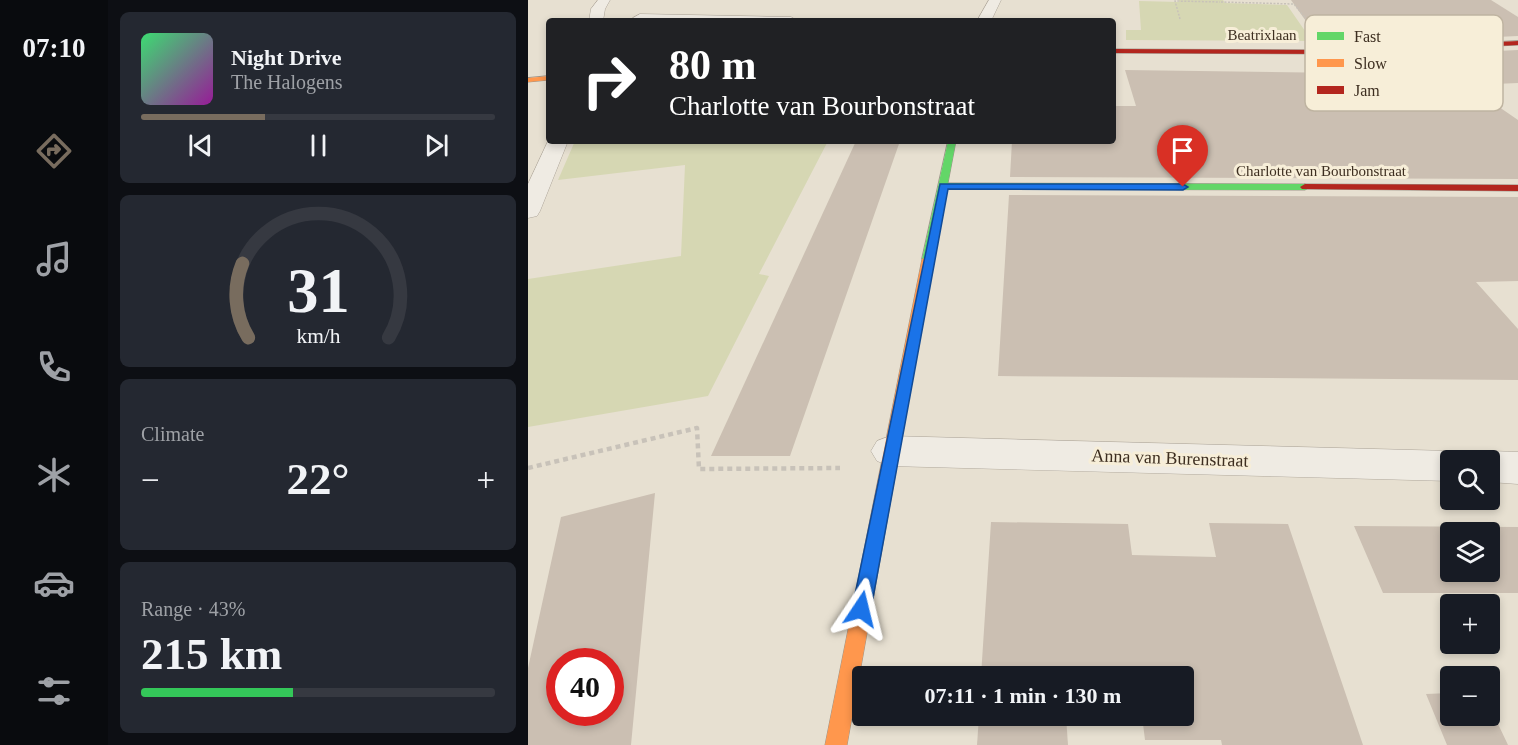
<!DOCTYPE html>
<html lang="en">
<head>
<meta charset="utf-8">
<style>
  body { margin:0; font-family:Georgia,serif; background:#242831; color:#f1f3f6; height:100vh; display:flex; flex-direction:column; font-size:22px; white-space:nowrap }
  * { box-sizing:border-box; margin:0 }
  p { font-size:20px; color:#9ea1a6 }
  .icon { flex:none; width:33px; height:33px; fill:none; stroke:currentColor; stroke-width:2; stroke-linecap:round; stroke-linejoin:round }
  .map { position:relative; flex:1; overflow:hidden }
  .panel { display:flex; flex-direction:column; gap:12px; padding:12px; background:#0d0f14; width:420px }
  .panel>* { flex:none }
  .top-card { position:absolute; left:18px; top:18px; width:570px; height:126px; border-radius:6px; box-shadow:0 3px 9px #0003; background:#202124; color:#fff; overflow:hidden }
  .tools { position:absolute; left:912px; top:450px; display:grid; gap:12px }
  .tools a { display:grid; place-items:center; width:60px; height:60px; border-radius:6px; background:#171b24; box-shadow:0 3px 9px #0003; font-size:30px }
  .speed { position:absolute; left:18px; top:648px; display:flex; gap:12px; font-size:30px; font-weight:700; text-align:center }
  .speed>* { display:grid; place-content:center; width:78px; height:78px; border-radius:50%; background:#171b24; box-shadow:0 3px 9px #0003; line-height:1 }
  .speed .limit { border:9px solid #d22; background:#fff; color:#111 }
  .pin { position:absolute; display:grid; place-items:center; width:51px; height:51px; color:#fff; margin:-62px -26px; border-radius:50% 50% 50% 0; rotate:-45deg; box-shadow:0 0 6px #0007 }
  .pin .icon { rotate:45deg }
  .me { position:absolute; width:66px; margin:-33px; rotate:10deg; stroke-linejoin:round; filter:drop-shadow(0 0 4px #0008) }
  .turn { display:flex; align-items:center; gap:21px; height:126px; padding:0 24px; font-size:27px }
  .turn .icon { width:78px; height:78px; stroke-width:2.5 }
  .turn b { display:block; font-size:42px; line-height:51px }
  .big { font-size:45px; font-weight:600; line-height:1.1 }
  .panel .tile { flex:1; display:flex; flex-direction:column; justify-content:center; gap:9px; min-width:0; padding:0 21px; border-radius:9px; background:#242831 }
  .panel .dial { align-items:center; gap:0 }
  .dial svg { height:156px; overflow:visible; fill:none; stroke:#363941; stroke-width:7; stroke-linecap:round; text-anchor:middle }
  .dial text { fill:#f1f3f6; stroke:none }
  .song { display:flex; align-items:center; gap:18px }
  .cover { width:72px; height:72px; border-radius:9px; background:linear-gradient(135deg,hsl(140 70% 55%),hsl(300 70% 35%)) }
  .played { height:6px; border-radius:3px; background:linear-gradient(90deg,#786c5e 35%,#363941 35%) }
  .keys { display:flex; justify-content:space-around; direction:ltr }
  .heat { display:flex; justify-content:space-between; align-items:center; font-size:33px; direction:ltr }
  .charge { height:9px; border-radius:4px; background:linear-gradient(90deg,#34c759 43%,#363941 0) }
  .trip { position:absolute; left:324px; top:666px; width:342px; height:60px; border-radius:6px; background:#171b24; box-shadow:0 3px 9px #0003; font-weight:600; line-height:60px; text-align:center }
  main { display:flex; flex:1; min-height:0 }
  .menu { display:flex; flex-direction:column; width:108px; justify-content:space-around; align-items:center; background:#090b0e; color:#9ea1a6 }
  .menu .icon { width:42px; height:42px }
  .menu .on { color:#786c5e }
  .menu b { font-size:27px; color:#f1f3f6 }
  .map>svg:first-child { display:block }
  .green { fill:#d6d7b3 }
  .building { fill:#cbbfb2; fill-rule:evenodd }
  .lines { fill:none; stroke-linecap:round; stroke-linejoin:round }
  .street-casing { stroke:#ada599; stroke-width:1 }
  .fast-casing { stroke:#9c958a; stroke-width:1 }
  .slow-casing { stroke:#9c958a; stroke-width:1 }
  .jam-casing { stroke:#9c958a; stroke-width:1 }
  .path-far1 { stroke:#c8c2b9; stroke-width:1.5; stroke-dasharray:2 1.5; stroke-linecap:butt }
  .path { stroke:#c8c2b9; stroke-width:4.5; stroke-dasharray:5 4; stroke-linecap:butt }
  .street { fill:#efebe3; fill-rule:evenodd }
  .fast { fill:#63d668; fill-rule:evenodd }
  .slow { fill:#ff974d; fill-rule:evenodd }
  .jam { fill:#b3261e; fill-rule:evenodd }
  .route { fill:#1a73e8; stroke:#114b97; stroke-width:1.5 }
  .labels { text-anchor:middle; stroke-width:6; stroke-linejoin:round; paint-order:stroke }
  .far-street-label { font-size:15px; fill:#3d2e20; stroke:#f7eed8 }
  .street-label { font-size:18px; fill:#3d2e20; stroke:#f7eed8 }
  .key { fill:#f7eed8; stroke:#bfb4a1; stroke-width:1.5 }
  .key-label { font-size:16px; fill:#3d2e20 }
</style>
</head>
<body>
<main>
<nav class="menu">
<b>07:10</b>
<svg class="icon on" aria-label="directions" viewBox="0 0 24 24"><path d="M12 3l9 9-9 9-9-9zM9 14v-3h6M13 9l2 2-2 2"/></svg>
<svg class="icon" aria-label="music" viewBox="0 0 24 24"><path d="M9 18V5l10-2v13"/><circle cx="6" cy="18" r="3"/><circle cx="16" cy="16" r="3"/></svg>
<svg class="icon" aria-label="phone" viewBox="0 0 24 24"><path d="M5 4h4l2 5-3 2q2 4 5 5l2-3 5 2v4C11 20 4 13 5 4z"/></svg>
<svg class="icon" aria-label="climate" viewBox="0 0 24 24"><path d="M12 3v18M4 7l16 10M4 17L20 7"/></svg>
<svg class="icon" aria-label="car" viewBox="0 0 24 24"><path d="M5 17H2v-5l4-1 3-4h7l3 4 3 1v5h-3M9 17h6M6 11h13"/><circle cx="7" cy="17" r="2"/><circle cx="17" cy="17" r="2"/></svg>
<svg class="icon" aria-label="filters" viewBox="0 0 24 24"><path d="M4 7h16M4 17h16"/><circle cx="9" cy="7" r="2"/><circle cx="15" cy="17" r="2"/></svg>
</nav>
<section class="panel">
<div class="tile">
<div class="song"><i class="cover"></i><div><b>Night Drive</b><p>The Halogens</p></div></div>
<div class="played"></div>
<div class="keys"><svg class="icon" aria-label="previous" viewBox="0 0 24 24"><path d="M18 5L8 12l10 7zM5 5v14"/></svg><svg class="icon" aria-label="pause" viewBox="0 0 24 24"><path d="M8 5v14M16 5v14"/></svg><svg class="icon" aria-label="next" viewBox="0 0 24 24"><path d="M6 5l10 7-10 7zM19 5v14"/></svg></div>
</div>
<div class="tile dial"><svg viewBox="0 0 100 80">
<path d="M14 69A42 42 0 1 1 86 69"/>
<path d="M14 69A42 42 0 0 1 11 31" stroke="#786c5e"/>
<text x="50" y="56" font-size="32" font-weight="700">31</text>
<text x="50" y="72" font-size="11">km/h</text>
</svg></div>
<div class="tile"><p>Climate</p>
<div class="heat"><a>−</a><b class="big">22°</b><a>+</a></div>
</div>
<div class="tile"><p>Range · 43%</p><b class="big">215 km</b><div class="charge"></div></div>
</section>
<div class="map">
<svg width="990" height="745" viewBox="0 0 990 745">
  <rect width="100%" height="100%" fill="#e7e0d1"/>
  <g class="green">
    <polygon points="651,0 695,0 697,3 759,5 784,41 598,40 598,30 613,30 611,1 651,2"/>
    <polygon points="47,141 300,141 231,274 241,276 180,396 0,427 0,279 153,256 157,165 30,180"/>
  </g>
  <g class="building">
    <polygon points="763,0 963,0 990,17 990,36 795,45"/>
    <polygon points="990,50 990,83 943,85 946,87 942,87 990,120 990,179 482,177 484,141 585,141 585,106 608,106 597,70 816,73 805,59"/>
    <polygon points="328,141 372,141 262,456 183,456"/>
    <polygon points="481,195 990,197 990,281 948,282 990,329 990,380 470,376"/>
    <path d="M127,493L103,745H0V668L33,517ZM32,662H82V712H32Z"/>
    <polygon points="463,522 600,524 604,555 688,557 681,523 760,524 835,745 694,745 693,740 617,740 614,716 656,716 656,676 453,676"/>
    <path d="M826,526L990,527V593H855ZM922,532H962V572H922Z"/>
    <polygon points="922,693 922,716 962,716 962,707 980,745 919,745 898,694"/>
    <polygon points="451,716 538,716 540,745 449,745"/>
  </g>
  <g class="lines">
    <g class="street-casing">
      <g id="street">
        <polygon points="70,0 82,0 77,9 75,21 61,21 63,9"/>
        <polygon points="461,0 473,0 463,21 449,21"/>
        <polygon points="112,14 263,17 270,21 107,21 105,18"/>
        <polygon points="21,139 21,141 40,141 12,211 9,216 0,218 0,184"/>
        <polygon points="362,436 922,451 935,455 938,460 922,460 922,481 362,466 349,461 343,451 349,441"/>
        <polygon points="962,451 990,452 990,484 962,482 962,460 946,460 949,456"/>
      </g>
    </g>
    <g class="fast-casing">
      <polygon id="fast" points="420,141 428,141 420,183 777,184 782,187 777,190 419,189 406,259 400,262 394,259"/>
    </g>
    <g class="slow-casing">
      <g id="slow">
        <polygon points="21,76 21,80 0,82 0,78"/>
        <polygon points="400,256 406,259 319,745 297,745 394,259"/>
      </g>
    </g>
    <g class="jam-casing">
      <g id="jam">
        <polygon points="990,41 990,45 804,54 585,53 585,49 804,50"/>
        <polygon points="777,184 990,185 990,191 774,189 772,187"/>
      </g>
    </g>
    <g class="path-far1">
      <polyline points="693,2 766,4 778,19"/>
      <polyline points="652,19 647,1 692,2"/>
    </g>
    <polyline class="path" points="0,468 169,428 171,469 312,468"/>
    <use href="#street" class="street"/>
    <use href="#fast" class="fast"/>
    <use href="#slow" class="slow"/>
    <use href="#jam" class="jam"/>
  </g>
  <polygon class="route" points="412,184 655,184 660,187 655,190 420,189 343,609 340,616 333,618 327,616 324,609"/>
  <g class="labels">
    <g class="far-street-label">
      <text x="734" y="40">Beatrixlaan</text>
      <text x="793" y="176">Charlotte van Bourbonstraat</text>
    </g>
    <g class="street-label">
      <text transform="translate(642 458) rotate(2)" y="6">Anna van Burenstraat</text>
    </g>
  </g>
  <rect x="777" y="15" width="198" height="96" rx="9" class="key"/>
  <rect x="789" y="32" width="27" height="8" fill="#63d668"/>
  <rect x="789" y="59" width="27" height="8" fill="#ff974d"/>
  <rect x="789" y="86" width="27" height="8" fill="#b3261e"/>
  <g class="key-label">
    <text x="826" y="42">Fast</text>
    <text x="826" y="69">Slow</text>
    <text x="826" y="96">Jam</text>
  </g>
</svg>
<div class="tools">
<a><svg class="icon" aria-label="search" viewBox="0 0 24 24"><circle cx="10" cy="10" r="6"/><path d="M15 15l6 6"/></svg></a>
<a><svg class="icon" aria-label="layers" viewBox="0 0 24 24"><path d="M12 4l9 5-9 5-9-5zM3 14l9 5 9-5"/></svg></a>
<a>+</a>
<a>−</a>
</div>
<div class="speed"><div class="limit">40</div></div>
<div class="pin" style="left:655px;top:187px;background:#d93025"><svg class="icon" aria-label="arrive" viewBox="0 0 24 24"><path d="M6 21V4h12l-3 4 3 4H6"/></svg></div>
<svg class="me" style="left:333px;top:609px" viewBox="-20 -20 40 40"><path d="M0-17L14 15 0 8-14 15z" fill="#1a73e8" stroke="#fff" stroke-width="4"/></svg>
<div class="trip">07:11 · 1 min · 130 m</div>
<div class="top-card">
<div class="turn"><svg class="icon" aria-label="right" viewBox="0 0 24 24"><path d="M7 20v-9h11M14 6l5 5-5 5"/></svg><div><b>80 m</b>Charlotte van Bourbonstraat</div></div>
</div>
</div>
</main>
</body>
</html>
